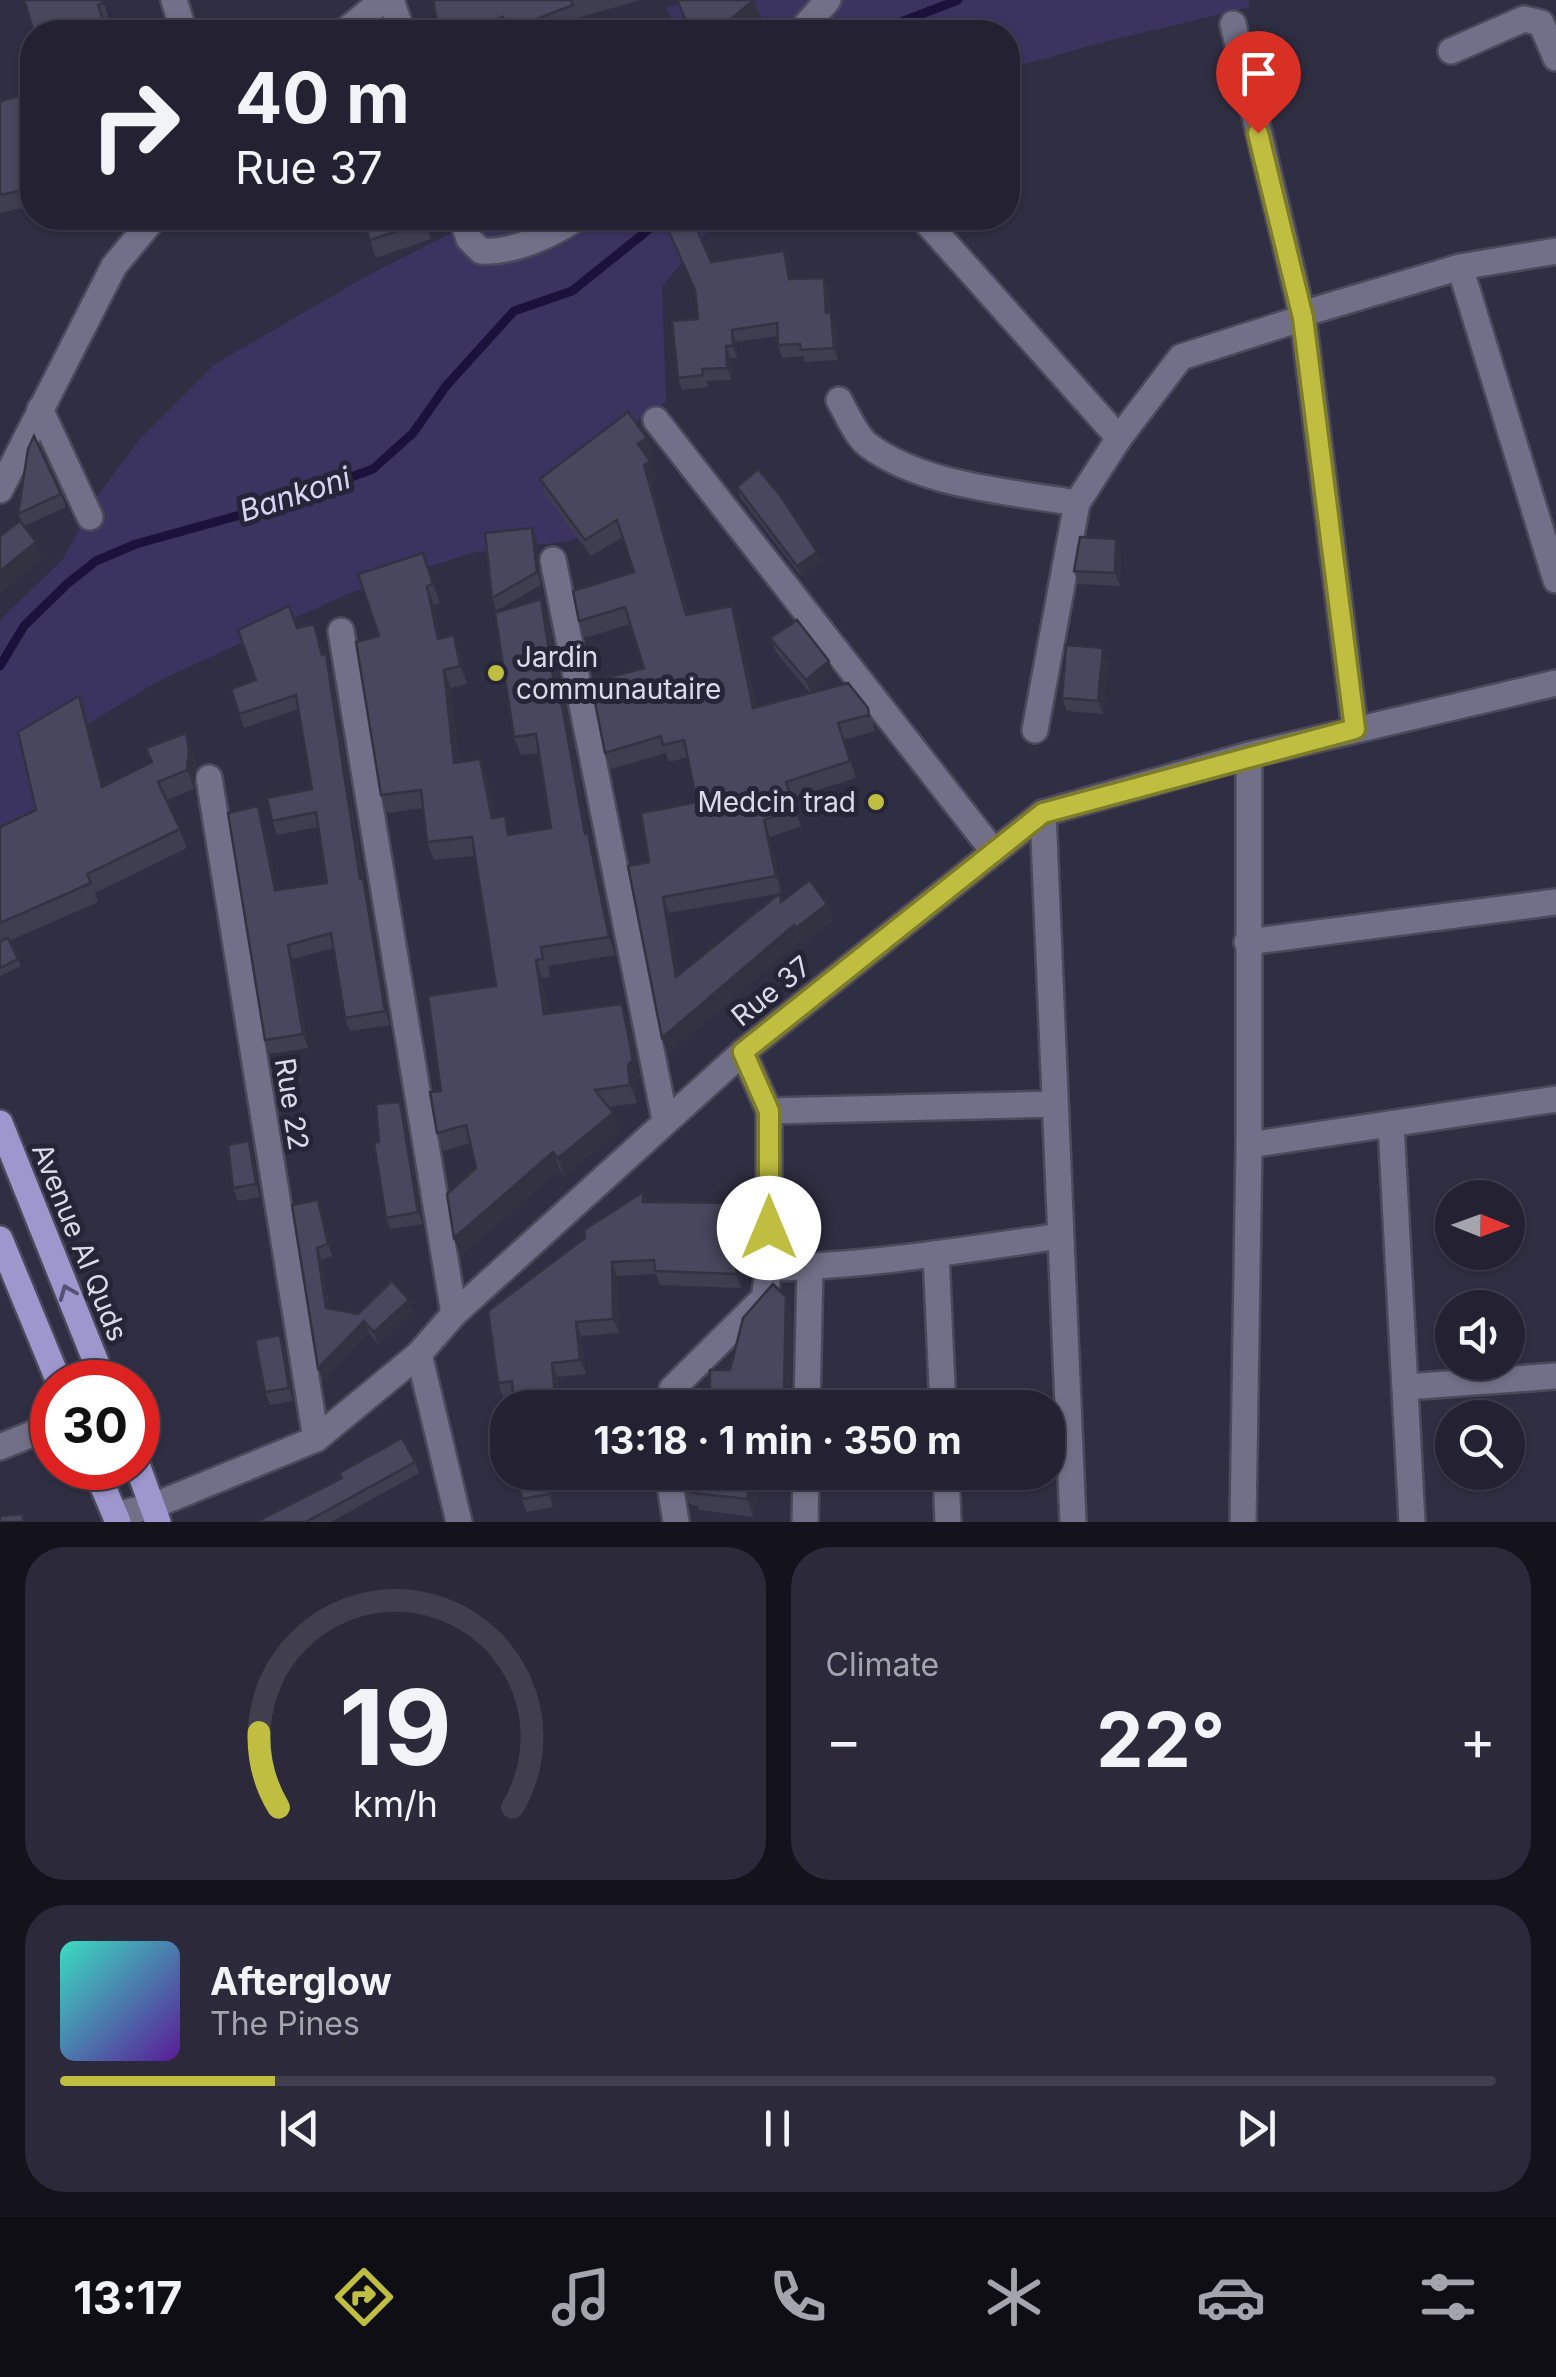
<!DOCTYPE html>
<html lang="en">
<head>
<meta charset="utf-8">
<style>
  body { margin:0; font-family:Inter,sans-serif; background:#2c2a3a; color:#f1f3f6; height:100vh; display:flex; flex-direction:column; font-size:38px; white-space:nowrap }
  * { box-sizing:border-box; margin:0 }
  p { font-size:32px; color:#a3a4ac }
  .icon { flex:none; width:55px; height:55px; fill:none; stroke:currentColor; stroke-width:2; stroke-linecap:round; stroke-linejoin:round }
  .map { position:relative; height:1522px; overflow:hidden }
  .details { display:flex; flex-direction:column; gap:25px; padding:25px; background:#14131c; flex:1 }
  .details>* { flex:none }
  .guide { position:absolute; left:20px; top:20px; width:1000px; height:210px; border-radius:40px; box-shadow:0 2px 8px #0004,0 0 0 2px #413f4d; background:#242232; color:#f1f3f6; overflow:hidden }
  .needle { width:65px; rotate:91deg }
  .controls { position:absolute; left:1435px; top:1180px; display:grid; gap:20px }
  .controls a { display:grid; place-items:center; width:90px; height:90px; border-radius:50%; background:#242232; box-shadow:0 2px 8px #0004,0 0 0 2px #413f4d; font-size:50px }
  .speed { position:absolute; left:30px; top:1360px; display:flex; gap:20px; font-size:50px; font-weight:700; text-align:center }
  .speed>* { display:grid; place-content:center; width:130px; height:130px; border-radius:50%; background:#242232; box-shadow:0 2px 8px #0004,0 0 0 2px #413f4d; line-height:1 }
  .speed .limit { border:15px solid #d22; background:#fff; color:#111 }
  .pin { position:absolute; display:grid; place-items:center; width:85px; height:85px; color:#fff; margin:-102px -42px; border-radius:50% 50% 50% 0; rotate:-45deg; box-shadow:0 0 10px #0007 }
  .pin .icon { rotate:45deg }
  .me { position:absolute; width:110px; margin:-55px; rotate:0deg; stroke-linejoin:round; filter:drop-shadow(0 0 8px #0008) }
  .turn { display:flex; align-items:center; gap:35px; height:210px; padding:0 50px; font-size:45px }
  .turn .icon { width:130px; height:130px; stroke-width:2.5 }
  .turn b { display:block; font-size:70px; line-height:85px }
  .big { font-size:75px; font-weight:700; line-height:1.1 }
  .details .tile { flex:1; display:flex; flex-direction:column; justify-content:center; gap:15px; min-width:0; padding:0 35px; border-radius:40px; background:#2c2a3a }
  .details .dial { align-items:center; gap:0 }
  .dial svg { height:260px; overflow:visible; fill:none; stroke:#413f4d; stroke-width:7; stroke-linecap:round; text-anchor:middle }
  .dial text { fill:#f1f3f6; stroke:none }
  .song { display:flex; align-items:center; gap:30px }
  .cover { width:120px; height:120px; border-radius:15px; background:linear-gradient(135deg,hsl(170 70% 55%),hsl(270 70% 35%)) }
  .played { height:10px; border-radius:5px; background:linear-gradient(90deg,#bfbe41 15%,#413f4d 15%) }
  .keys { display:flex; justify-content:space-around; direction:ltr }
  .heat { display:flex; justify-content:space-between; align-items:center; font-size:55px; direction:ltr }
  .details .tiles { flex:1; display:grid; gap:25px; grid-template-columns:1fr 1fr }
  .tile:last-child { grid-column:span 2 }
  .trip { position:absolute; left:490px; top:1390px; width:575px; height:100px; border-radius:40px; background:#242232; box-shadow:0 2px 8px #0004,0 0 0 2px #413f4d; font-weight:700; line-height:100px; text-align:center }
  .tab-bar { display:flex; height:160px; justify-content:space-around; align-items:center; background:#0e0e14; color:#a3a4ac }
  .tab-bar .icon { width:70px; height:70px }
  .tab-bar .selected { color:#bfbe41 }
  .tab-bar b { font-size:45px; color:#f1f3f6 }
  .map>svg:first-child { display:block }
  .green { fill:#3b3460 }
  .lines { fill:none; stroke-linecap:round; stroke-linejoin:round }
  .stream { stroke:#1b123c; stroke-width:9 }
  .minor-casing { stroke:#4b495a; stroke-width:30 }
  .secondary-casing { stroke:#4b495a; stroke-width:30 }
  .primary-casing { stroke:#4b495a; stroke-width:30 }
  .minor { stroke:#727088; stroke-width:25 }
  .secondary { stroke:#727088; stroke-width:25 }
  .primary { stroke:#9d97ce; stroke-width:25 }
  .wall { fill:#3f3d50 }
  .shaded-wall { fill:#333241 }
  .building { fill:#49475d; stroke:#333241; stroke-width:2.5 }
  .oneway { stroke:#565273 }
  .route-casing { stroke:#7c7c2a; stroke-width:25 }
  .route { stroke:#bfbe41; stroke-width:18 }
  .poi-dot { fill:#bfbe41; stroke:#262437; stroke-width:4 }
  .labels { text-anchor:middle; stroke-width:10; stroke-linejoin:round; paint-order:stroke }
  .poi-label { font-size:28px; fill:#dbdae7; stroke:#262437; text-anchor:start }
  .street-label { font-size:28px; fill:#dbdae7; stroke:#262437 }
  .water-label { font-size:30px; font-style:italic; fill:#d7d5f4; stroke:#262437 }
</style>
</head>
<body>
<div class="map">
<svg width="1556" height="1522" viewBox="0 0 1556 1522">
  <rect width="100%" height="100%" fill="#302e42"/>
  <g class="green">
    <polygon points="689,0 1248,0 1250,7 1096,44 1008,69 1008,32 675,32 667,8"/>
    <polygon points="482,218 718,218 662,287 666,402 567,468 586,533 570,541 471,553 347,594 158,681 41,753 38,821 0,842 0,620 63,559 99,494 140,439 215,364 372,273"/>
  </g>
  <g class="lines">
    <g class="stream">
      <polyline points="875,32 958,0"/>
      <polyline points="0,666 24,626 67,584 96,561 136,544 269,507 373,469 413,433 446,386 514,311 572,291 663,218"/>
    </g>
    <g class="minor-casing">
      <g id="minor">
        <polyline points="174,0 184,32"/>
        <polyline points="391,0 402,32"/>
        <polyline points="1233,24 1303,318 1355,729"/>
        <polyline points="344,32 383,0"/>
        <polyline points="800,32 828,0"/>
        <polyline points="1451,51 1524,19 1541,23 1556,58"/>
        <path d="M462,218L469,239L481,251C514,253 551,235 577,218"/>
        <polyline points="923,218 1119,438"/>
        <polyline points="1460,267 1556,580"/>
        <polyline points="1302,314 1460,267 1556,251"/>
        <path d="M839,400C847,414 856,436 868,445C922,486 1013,492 1077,503"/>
        <polyline points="40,409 90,517"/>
        <polyline points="656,420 994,852"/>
        <polyline points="0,490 114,266 154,218"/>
        <polyline points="553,560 665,1120"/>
        <polyline points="341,631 454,1314"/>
        <polyline points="1035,730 1077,503 1119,438 1181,357 1303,318"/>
        <polyline points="209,778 316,1439"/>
        <polyline points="1043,813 1073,1522"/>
        <polyline points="1247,942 1556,902"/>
        <polyline points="743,1052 769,1111 1054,1104"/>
        <polyline points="1391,1124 1412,1522"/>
        <polyline points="1249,1145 1556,1099"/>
        <polyline points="936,1254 943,1408"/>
        <path d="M769,1268C867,1266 964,1250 1060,1236"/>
        <polyline points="419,1354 459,1522"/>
        <polyline points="1406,1387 1556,1376"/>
        <polyline points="666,1408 672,1389 764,1298 769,1268 769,1111"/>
        <polyline points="807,1408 810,1267"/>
        <polyline points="0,1447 52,1426"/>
        <polyline points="668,1472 676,1522"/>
        <polyline points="946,1472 948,1522"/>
        <polyline points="805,1522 806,1472"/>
        <polyline points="1243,1522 1249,1145 1249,755"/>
      </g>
    </g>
    <g class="secondary-casing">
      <polyline id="secondary" points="115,1515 153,1506 316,1439 419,1354 454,1314 743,1052 1043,813 1249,755 1556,683"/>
    </g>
    <g class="primary-casing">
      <g id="primary">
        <polyline points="0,1123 104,1382"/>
        <polyline points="0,1239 59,1382"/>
        <polyline points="138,1467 158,1522"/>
        <polyline points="95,1468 118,1522"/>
      </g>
    </g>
    <use href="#minor" class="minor"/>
    <use href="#secondary" class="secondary"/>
    <use href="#primary" class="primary"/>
  </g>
  <g class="wall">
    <polygon points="103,0 109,19 34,32"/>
    <polygon points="433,0 640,0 578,18 580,24 556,32 439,32"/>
    <polygon points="32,92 32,206 0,213 0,93 3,100"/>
    <polygon points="362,218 424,218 431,239 376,258"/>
    <polygon points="759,218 780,218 772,227"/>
    <polygon points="669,232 711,262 784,251 789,263 791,279 824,278 829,290 830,312 836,324 838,360 805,362 803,356 782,358 778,345 777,336 736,342 737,358 730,358 731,380 707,381 708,387 682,390 678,378 698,319 696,294"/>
    <polygon points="647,438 653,454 648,458 656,477 650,481 688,615 738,622 756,707 810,693 775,651 770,638 834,674 813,692 868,708 875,731 844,740 856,778 792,798 801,826 770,837 782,893 669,913 679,974 780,893 782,901 827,904 833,921 802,944 800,941 668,1054 649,862 697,802 688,757 669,762 666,753 611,769 605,753 644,668 630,624 585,638 579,621 634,572 623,537 591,556 546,495 540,479"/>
    <polygon points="737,487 817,552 821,561 801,576 740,497"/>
    <polygon points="61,494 66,507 24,526 42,558 0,592 0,536 22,522 18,514"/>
    <polygon points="537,541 541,585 496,611 492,598"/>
    <polygon points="1121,552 1120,586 1078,584 1074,571"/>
    <polygon points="423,553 440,603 434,605 440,638 460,653 467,684 451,688 459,762 480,759 486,777 495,818 511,835 551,828 539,753 521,755 514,737 548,617 559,689 566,707 589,835 595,851 615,955 548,966 550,977 542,978 548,1013 629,1022 640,1078 634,1083 637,1103 609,1107 620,1131 564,1176 560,1170 461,1256 454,1238 476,1168 471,1143 444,1151 437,1133 441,1091 496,986 475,856 434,860 427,842 423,808 388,813 381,795 379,636"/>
    <polygon points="314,624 323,654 326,654 331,668 363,878 368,892 390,1025 350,1031 345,1018 334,948 293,959 308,1048 270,1054 265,1040 263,820 277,889 327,883 318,827 277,835 272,821 312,789 299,709 244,728 231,689 256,680 297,628"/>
    <polygon points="1108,661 1103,714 1067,711 1062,698"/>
    <polygon points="79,696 86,715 103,786 193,752 196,769 194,789 167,800 187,848 95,893 98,902 9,941 21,966 0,976 0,827 36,810"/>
    <polygon points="400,1102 404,1113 423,1224 390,1229 386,1218 379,1142"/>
    <polygon points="253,1154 260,1197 238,1201 233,1188"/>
    <polygon points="643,1192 646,1202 743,1217 741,1288 660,1285 656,1274 617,1276 619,1333 581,1336 586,1374 557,1377 560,1408 514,1408 513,1396 503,1397 498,1383 585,1238"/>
    <polygon points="292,1205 322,1213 332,1256 322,1260 329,1309 358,1314 409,1300 413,1312 378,1344 369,1333 323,1380 318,1368"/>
    <polygon points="285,1348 293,1401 270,1405 265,1392"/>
    <polygon points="415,1462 419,1473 331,1522 256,1522 341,1478 339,1473"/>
    <polygon points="764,1472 753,1517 699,1510 698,1506 690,1504 683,1486"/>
    <polygon points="549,1476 553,1507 526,1512 522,1499"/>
  </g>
  <g class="shaded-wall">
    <polygon points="754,0 761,18 744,32 715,32"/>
    <polygon points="769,218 780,218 772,227"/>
    <polygon points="784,251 789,263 793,292 789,279"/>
    <polygon points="824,278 829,290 830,325 826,313"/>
    <polygon points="831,312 836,324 838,360 834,348"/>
    <polygon points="732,330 736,342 737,358 733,346"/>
    <polygon points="726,346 730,358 731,380 727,368"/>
    <polygon points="647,438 653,454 644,461 638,444"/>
    <polygon points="650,461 656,477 650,481 692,631 644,465"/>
    <polygon points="532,528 537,541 541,585 537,572"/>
    <polygon points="1116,539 1121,552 1120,586 1115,573"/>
    <polygon points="36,542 42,558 0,592 0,571"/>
    <polygon points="817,552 821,561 801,576 797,566"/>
    <polygon points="427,586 434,605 444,657 438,639"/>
    <polygon points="541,599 548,617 561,708 555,690"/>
    <polygon points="732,606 738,622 759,724 753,708"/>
    <polygon points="454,635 460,653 467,684 460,666"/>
    <polygon points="1103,648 1108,661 1103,714 1098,701"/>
    <polygon points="326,654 331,668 365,893 360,879"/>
    <polygon points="829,661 834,674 811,693 806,680"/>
    <polygon points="444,670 451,688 461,781 454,763"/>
    <polygon points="559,689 566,707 589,835 595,851 615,955 609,937 585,834"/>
    <polygon points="79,696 86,715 108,805 102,787"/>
    <polygon points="186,733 193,752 196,769 194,789 187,770"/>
    <polygon points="480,759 486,777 499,836 492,818"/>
    <polygon points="258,806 263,820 280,903 275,890"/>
    <polygon points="764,820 770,837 782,893 776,876"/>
    <polygon points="363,878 368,892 390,1025 385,1011"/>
    <polygon points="663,897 669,913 682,993 676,977"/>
    <polygon points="827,904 833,921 802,944 796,928"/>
    <polygon points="794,925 800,941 668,1054 662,1038"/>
    <polygon points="288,945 293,959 308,1048 303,1034"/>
    <polygon points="536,960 542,978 550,1032 544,1014"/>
    <polygon points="622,1004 629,1022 640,1078 634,1083 637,1103 630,1085"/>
    <polygon points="400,1102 404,1113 423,1224 418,1212"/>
    <polygon points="613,1113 620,1131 564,1176 558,1158"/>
    <polygon points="249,1141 253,1154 260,1197 256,1184"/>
    <polygon points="553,1152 560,1170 461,1256 454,1238"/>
    <polygon points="318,1200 322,1213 332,1256 328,1244"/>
    <polygon points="737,1203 743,1217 741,1288 736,1274"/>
    <polygon points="317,1248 322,1260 331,1320 326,1308"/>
    <polygon points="612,1262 617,1276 619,1333 613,1319"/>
    <polygon points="786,1297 793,1315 791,1408 788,1408 784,1390"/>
    <polygon points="409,1300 413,1312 378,1344 374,1332"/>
    <polygon points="364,1321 369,1333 323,1380 318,1368"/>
    <polygon points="576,1322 581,1336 586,1374 580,1360"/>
    <polygon points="280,1335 285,1348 293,1401 289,1388"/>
    <polygon points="552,1363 557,1377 560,1408 556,1408"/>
    <polygon points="546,1472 548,1472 549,1476 553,1507 549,1494"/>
    <polygon points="753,1472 764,1472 753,1517 747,1499"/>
  </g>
  <g class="building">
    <polygon points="24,0 102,0 103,3 98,5 107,32 34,32"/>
    <polygon points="433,0 571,0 573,5 508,30 503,17 466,32 439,32"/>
    <polygon points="677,0 754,0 715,32 691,32"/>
    <polygon points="381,21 389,32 363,32"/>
    <polygon points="32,92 32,188 0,195 0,94 2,101"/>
    <polygon points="362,218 423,218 425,222 370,240"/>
    <polygon points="693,220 711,262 784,251 789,279 824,278 826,313 831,312 834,348 801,350 800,344 778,345 777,323 732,330 733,346 726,346 727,368 702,369 703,375 678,378 672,321 698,319 695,290 669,232"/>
    <polygon points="628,412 647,438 638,444 650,461 644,465 686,615 732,606 753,708 848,683 868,708 869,715 838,723 850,761 786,782 795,810 764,820 776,876 663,897 676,977 780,893 781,902 810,880 827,904 796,928 794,925 662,1038 628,866 649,862 641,813 697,802 684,740 663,745 661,736 605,753 591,682 644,668 625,607 579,621 573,591 634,572 617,520 585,540 540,479"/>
    <polygon points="34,436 61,494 18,514 28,449"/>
    <polygon points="758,469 782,498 817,552 797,566 737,487"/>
    <polygon points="20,521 36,542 0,571 0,536"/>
    <polygon points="532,528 537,572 492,598 485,533"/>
    <polygon points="1080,537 1116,539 1115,573 1074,571"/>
    <polygon points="423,553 433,584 427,586 438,639 454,635 460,666 444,670 454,763 480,759 492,818 505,816 508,835 551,828 536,734 514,737 495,613 541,599 555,690 559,689 585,834 588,833 609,937 541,947 543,959 536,960 544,1014 622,1004 633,1060 628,1065 630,1085 595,1090 613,1113 558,1158 553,1152 454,1238 447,1194 476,1168 466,1125 437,1133 430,1092 441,1091 428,996 496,986 472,837 427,842 421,790 381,795 356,642 379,636 358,574"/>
    <polygon points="289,606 297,628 314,624 322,655 326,654 360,879 363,878 385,1011 345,1018 331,933 288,945 303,1034 265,1040 228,813 258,806 275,890 327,883 316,812 272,821 267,798 312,789 296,695 239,714 231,689 256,680 238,630"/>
    <polygon points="797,620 829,661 806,680 770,638"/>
    <polygon points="1066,645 1103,648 1098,701 1062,698"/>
    <polygon points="79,696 102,787 152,762 146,748 186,733 189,750 187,770 158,782 180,829 87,874 91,883 0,923 0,827 36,810 18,732"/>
    <polygon points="8,938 18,959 0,968 0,941"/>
    <polygon points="400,1102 418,1212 386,1218 374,1143 379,1142 376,1104"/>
    <polygon points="249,1141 256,1184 233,1188 228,1145"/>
    <polygon points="643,1192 643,1202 737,1203 736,1274 655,1271 654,1260 612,1262 613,1319 576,1322 580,1360 552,1363 556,1408 514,1408 512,1381 498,1383 488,1311 585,1238 584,1230"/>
    <polygon points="318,1200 328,1244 317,1248 326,1308 358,1314 392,1281 409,1300 374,1332 364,1321 318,1368 292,1205"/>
    <polygon points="773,1284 786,1297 784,1390 788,1408 657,1408 657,1406 671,1402 710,1402 710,1370 730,1370 743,1318"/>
    <polygon points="280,1335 289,1388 265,1392 255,1340"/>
    <polygon points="402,1438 415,1462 306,1522 256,1522 342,1478 339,1473"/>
    <polygon points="518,1472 546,1472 549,1494 522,1499"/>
    <polygon points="681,1472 753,1472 747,1499 693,1493 693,1488 683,1486"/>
    <polygon points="23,1514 23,1522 0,1522 0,1516"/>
  </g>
  <defs><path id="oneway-chevron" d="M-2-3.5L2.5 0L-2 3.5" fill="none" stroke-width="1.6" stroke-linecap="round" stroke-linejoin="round" transform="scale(2.5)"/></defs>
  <use class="oneway" href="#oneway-chevron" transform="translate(67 1292) rotate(-112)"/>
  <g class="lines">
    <g class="route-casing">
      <polyline id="route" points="769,1228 769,1111 743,1052 1043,813 1355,729 1303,318 1258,133"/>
    </g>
    <use href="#route" class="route"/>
  </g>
  <g class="poi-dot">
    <circle cx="496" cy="673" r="10"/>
    <circle cx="876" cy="802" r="10"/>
  </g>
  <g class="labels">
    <g class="poi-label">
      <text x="516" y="667">Jardin<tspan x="516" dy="32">communautaire</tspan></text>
      <text x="856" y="812" text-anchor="end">Medcin trad</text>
    </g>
    <g class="street-label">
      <text transform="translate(771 991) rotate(-39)" y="10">Rue 37</text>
      <text transform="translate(292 1104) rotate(81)" y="10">Rue 22</text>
      <text transform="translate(80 1242) rotate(68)" y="10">Avenue Al Quds</text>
    </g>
    <g class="water-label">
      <text transform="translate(295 495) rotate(-18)" y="10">Bankoni</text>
    </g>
  </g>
</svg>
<div class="controls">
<a><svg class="needle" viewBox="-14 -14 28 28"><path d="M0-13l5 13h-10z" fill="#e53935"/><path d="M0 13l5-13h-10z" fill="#a3a4ac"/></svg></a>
<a><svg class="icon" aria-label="sound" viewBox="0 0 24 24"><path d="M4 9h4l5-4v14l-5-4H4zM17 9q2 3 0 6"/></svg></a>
<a><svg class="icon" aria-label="search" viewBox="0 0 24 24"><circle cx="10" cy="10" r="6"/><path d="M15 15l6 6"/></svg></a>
</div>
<div class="speed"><div class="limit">30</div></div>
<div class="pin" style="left:1258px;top:133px;background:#d93025"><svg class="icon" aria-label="arrive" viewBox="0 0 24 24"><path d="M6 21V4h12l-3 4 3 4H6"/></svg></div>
<svg class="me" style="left:769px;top:1228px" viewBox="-20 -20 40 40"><circle r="19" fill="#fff"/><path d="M0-13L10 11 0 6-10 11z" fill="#bfbe41"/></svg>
<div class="trip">13:18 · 1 min · 350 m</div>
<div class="guide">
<div class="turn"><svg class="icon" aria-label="right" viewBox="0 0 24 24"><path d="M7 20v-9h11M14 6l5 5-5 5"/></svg><div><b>40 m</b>Rue 37</div></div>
</div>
</div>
<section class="details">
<div class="tiles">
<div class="tile dial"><svg viewBox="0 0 100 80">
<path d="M14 69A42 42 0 1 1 86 69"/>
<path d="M14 69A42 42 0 0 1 8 46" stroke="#bfbe41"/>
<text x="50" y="56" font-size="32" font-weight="700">19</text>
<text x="50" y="72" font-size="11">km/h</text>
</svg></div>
<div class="tile"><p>Climate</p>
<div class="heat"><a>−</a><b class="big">22°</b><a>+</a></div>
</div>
<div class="tile">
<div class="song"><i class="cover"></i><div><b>Afterglow</b><p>The Pines</p></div></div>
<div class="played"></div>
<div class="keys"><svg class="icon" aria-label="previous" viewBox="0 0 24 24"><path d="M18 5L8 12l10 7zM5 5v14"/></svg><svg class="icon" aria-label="pause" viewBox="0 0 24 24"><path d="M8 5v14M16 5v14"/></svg><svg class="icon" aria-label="next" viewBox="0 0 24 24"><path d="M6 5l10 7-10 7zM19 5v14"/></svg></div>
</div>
</div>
</section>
<nav class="tab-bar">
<b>13:17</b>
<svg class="icon selected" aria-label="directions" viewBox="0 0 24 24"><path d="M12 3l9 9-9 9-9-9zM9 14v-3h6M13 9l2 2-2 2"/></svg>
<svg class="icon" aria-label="music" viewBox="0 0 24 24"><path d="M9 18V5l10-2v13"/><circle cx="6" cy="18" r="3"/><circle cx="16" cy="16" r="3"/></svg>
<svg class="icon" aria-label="phone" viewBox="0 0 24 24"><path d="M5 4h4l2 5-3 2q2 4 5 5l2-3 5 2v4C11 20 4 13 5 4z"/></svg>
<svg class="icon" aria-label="climate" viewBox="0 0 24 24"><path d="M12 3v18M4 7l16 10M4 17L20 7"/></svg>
<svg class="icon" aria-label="car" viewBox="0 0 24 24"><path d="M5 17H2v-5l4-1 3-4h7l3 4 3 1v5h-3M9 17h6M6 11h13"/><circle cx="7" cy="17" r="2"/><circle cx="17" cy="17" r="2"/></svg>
<svg class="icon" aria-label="filters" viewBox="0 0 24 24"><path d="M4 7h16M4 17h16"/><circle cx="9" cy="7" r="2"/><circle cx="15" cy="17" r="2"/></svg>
</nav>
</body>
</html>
